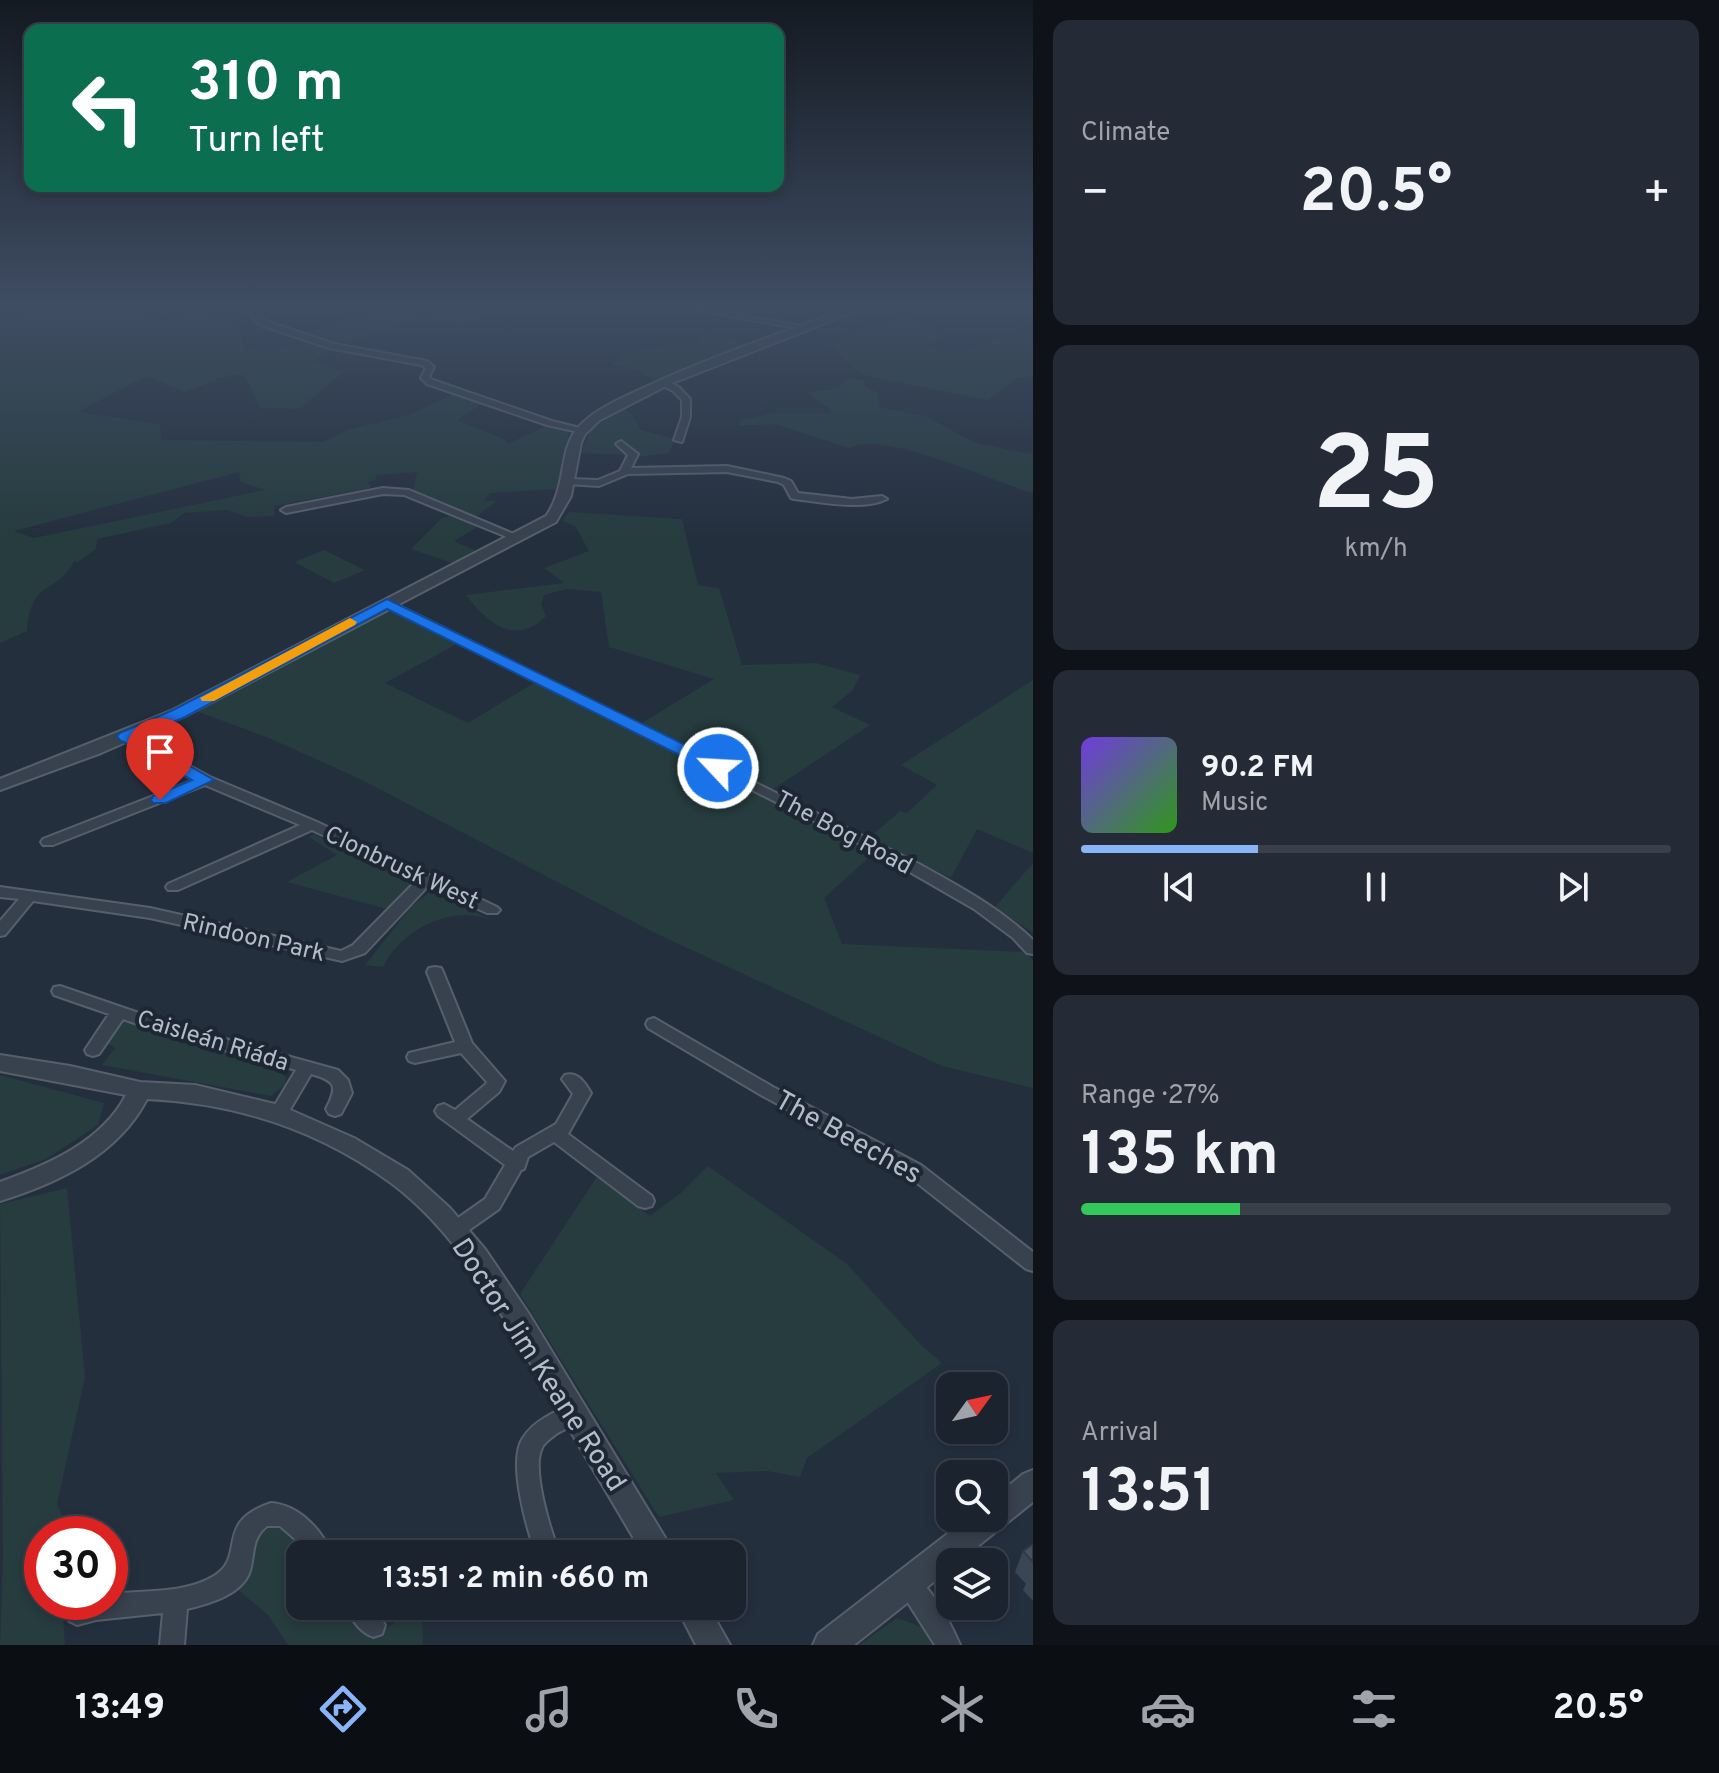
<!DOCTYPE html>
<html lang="en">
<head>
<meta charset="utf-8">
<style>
  body { margin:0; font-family:Overpass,sans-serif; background:#242b36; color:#f1f3f6; height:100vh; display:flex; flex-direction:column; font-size:30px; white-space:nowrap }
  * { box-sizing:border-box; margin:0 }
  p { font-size:26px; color:#a0a4aa }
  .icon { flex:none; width:44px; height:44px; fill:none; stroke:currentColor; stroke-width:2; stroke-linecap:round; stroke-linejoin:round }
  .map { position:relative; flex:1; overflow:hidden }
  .side { display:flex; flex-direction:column; gap:20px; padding:20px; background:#0f1319; width:686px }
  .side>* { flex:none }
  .hud { position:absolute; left:24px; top:24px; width:760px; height:168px; border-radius:16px; box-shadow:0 4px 12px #0003,0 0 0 2px #39404a; background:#0b6e4f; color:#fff; overflow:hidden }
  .needle { width:52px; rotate:57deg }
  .controls { position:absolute; left:936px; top:1372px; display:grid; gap:16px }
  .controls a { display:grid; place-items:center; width:72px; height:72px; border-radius:16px; background:#1b232e; box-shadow:0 4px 12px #0003,0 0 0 2px #39404a; font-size:40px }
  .speed { position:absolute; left:24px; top:1516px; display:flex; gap:16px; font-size:40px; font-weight:700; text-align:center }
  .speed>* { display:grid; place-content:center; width:104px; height:104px; border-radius:50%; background:#1b232e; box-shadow:0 4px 12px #0003,0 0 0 2px #39404a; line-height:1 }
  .speed .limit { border:12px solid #d22; background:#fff; color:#111 }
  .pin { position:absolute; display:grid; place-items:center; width:68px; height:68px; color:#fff; margin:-82px -34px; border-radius:50% 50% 50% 0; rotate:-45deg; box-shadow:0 0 8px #0007 }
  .pin .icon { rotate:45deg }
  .me { position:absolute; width:88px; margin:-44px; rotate:295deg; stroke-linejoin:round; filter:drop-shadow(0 0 6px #0008) }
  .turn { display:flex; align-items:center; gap:28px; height:168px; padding:0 32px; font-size:36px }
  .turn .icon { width:104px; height:104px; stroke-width:2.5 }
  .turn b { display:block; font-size:56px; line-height:68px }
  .big { font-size:60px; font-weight:700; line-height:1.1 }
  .side .card { flex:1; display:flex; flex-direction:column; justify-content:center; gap:12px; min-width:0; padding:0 28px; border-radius:16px; background:#242b36 }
  .side .dial { align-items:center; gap:0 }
  .dial b { font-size:104px; line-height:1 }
  .song { display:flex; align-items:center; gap:24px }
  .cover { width:96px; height:96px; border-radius:12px; background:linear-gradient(135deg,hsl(260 70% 55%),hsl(110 70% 35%)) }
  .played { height:8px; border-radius:4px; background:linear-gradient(90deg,#8ab4f8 30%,#39404a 30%) }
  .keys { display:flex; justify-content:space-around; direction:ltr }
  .heat { display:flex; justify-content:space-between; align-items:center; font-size:44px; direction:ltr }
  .charge { height:12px; border-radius:6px; background:linear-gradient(90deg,#34c759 27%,#39404a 0) }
  .trip { position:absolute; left:286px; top:1540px; width:460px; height:80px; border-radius:16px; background:#1b232e; box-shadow:0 4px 12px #0003,0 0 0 2px #39404a; font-weight:700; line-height:80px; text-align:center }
  .dock { display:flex; height:128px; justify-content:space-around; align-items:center; background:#0b0e12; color:#a0a4aa }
  .dock .icon { width:56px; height:56px }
  .dock .current { color:#8ab4f8 }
  .dock b { font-size:36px; color:#f1f3f6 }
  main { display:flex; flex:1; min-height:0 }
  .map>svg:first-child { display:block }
  .green { fill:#263c3f; fill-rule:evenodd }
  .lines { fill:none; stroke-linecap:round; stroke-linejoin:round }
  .minor-casing { stroke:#565f6c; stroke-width:4 }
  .tertiary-casing { stroke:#565f6c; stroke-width:4 }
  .minor { fill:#38414e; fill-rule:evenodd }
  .tertiary { fill:#38414e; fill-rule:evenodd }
  .wall { fill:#3b4654 }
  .building { fill:#455162; stroke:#303945; stroke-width:2 }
  .route { fill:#1a73e8; stroke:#114b97; stroke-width:2 }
  .slow { fill:#f59e0b }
  .labels { text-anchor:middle; stroke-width:8; stroke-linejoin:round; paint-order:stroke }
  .street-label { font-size:24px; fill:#b4bcc9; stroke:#1d2633 }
  .near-street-label { font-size:28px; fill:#b4bcc9; stroke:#1d2633 }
</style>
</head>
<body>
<main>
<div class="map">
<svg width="1033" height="1645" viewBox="0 0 1033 1645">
  <rect width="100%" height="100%" fill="#242f3e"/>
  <g class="green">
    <path d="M49,306H131L144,316L170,324L184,311L235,318L245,349L274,350L310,341L335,347L312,361L344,371L300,409L260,408L245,375L232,374L185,392L146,376L78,412L160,424L161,440L324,442L347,430L409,415L455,393L484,403L457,420L506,440L508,444L544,427V423L569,432L556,489L490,493L484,501H497L476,517L413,492L417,472L377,475L375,480L368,482L371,488L274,506V516L248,517L226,510L184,513L171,523L97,539L96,549L78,562L74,561C57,596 31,577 27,631L0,643V321ZM239,472L241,482L265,490L34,538L14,531Z"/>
    <polygon points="379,306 473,306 500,312 460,328 424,318 336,345 302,333 377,312 381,308"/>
    <polygon points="905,317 938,330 936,334 942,336 925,345 957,355 987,341 1033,333 1033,376 1017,378 988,400 872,377 859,372 829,344 876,323 883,325"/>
    <path d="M707,335L759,344L661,380L643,375V371C633,367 623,368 611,365L629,351L696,343Z"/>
    <path d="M851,378L864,381L866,387L878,393L880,407L928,417L975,443L1033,454V493C993,482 883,429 849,448L775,424L738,426L740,420L775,413H828L831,410L807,393L838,387Z"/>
    <polygon points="622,408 632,414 641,430 675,439 669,453 637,457 633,448 621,441 615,442 629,455 581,453 590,431"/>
    <path d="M569,512L682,519L698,585L719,588L742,665L816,663L860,675L853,690L832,707L870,725L772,790L637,726L714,679L609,647L601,592L567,589L544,595L541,604L546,616C515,647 487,623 466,595L564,583L544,568L589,551L575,526L562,521Z"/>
    <polygon points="450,516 479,526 454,541 479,552 452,563 411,549 442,518"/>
    <polygon points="324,550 365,570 334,583 294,562"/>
    <polygon points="396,612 457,644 385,683 468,723 534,683 774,801 873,854 824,898 842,944 1026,952 1033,961 1033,1088 942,1066 655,933 360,779 269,738 196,711 367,620 381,613"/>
    <polygon points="1033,680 1033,853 977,829 951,878 869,838 900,811 907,813 937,785 901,765"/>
    <polygon points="314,834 407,880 411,885 387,909 287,882 337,855 309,837"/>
    <polygon points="1033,863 1033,933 995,907"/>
    <path d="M430,892L494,921C453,903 401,929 383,967L365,965L412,906Z"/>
    <polygon points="122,1020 278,1068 276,1070 286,1077 285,1085 271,1096 102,1065 115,1048 106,1042"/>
    <polygon points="0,1075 104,1103 98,1125 46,1159 0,1175"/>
    <polygon points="708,1166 847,1264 921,1345 942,1363 807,1458 800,1477 767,1471 716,1473 734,1500 659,1517 520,1294 598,1175 650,1216 682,1192"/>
    <polygon points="67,1188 85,1377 57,1504 66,1525 65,1534 42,1534 42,1602 62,1602 65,1645 0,1645 3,1558 0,1204"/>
    <polygon points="277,1524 286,1527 309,1554 300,1554 300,1606 346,1606 371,1640 406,1614 401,1606 422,1606 423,1645 288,1645 268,1615 236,1588 252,1557 260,1532 264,1527"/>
    <polygon points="897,1618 927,1629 936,1645 859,1645"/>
  </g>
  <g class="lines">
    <g class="minor-casing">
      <g id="minor">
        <polygon points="248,306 256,306 261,318 269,322 334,344 427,361 434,367 429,377 433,380 552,421 588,430 583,433 547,425 427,384 421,378 426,368 421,365 329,348 263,326 255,321"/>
        <polygon points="675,306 692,306 811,328 807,330"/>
        <polygon points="664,380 679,387 690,399 690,417 682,442 674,440 682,417 682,400 673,391 661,385 660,383"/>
        <path d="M621,441L638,454L631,468L727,466L784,478L791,481L798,493L852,499L882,496L887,499C864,511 820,502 794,499L791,498L784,485L778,482L727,472L628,474L599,486L567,484V480L570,479L598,480L620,471L628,455L616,444Z"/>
        <polygon points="383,488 409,490 521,537 516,540 512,539 404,495 383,494 286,513 281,510 286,507"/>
        <path d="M387,600L919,864C959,886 1000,908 1033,940V954L1027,953L1013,938L974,909L870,849L383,605L381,603Z"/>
        <polygon points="126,732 210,777 317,822 497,907 500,910 497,913 487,913 428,886 365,953 342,961 150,918 33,901 5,935 0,936 0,921 19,899 0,897 0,887 150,908 341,951 353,945 417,880 312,830 178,890 168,890 166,887 168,884 300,825 205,785 53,845 43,845 41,842 43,839 194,780 121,739 120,736 121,733"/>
        <path d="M435,967L441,968L443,972L472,1043L505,1081L499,1092L467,1119L513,1151L516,1147L556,1124L573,1094L562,1079L565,1075C578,1071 585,1083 591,1093L568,1134L652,1196L654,1201L652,1206L645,1208L638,1206L554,1142L528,1157L524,1169L521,1170L499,1209L462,1235L455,1238L448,1235L445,1230L448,1225L485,1199L505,1165L438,1116L435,1111L438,1106L444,1104L455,1110L486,1084L487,1082L461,1053L415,1063L409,1061L407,1057L409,1053L455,1042L427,972L429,968Z"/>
        <path d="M60,986L171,1024L338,1070L348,1080L352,1093L341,1114L335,1116L329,1114L326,1109C338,1086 336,1081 311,1074L285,1118L279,1120L273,1118L270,1113L296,1070L160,1032L123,1019L99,1054L93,1056L87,1054L85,1050L109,1014L54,995L52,991L54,987Z"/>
        <polygon points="654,1018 773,1087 921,1165 1033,1252 1033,1271 1026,1269 907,1175 761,1095 648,1028 646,1024 648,1020"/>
        <path d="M575,1404L583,1407L586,1414C580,1427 565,1427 555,1435C552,1437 543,1444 542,1448C531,1469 551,1533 560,1554H536C527,1529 507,1461 523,1438C534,1420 556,1411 575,1404Z"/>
        <path d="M271,1503C299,1505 321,1529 332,1554H306L295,1539L280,1526H267C251,1539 255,1553 250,1571C242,1595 208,1604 187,1609L184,1645H160L163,1613L96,1620L77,1625L69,1621L65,1613L69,1605L75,1602H110V1594C143,1590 185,1594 214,1576C247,1556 213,1522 271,1503Z"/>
        <path d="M908,1572C929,1581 951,1624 960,1645H935L896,1584L900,1576Z"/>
        <path d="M346,1606H373L385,1625L382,1634L373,1637C360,1632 351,1619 346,1606Z"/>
      </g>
    </g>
    <g class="tertiary-casing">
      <g id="tertiary">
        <path d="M855,306H869L670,384L600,420L585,434L581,443L571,496L556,522L185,716L101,753L0,790V779L173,710L546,516C566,489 559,452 576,430C592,410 620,399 643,388C712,356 784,332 855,306Z"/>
        <path d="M0,1055L70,1066L140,1082L195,1085L279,1105L354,1138L408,1170L450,1208L485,1249L529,1314L675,1554H643C609,1496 575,1439 541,1381C500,1311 457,1232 391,1183C319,1130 235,1103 147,1099C118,1155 58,1183 0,1201V1182C47,1165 102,1142 126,1095L0,1071Z"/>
        <polygon points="1033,1470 1033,1502 958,1562 950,1562 950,1569 854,1645 813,1645 818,1634 968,1518 994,1518 994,1498 1023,1474"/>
        <polygon points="676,1606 708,1606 730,1645 696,1645"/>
      </g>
    </g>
    <use href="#minor" class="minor"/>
    <use href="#tertiary" class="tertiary"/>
  </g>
  <polygon class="wall" points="1033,1544 1033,1601 1023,1590 1026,1584 1015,1572 1023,1551"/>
  <polygon class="building" points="1033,1544 1033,1562 1023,1551"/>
  <linearGradient id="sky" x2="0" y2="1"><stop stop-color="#141a22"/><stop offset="0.57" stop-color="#3f4d63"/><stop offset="1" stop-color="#3f4d63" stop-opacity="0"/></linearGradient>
  <rect width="1033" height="536" fill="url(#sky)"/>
  <polygon class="route" points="387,599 724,764 727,768 718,773 712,771 387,609 185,717 139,737 214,780 166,803 153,803 151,800 153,796 192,780 120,740 117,736 120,733 173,710"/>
  <polygon class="slow" points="350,618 357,622 355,625 214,701 202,701 200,698"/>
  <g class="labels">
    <g class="street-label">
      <text transform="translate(844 832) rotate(28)" y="8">The Bog Road</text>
      <text transform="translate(402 867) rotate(25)" y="8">Clonbrusk West</text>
      <text transform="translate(254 937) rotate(13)" y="8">Rindoon Park</text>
      <text transform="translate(213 1040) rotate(17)" y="8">Caisleán Riáda</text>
    </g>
    <g class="near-street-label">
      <text transform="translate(849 1136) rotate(29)" y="10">The Beeches</text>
      <text transform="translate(540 1364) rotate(57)" y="10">Doctor Jim Keane Road</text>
    </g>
  </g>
</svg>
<div class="controls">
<a><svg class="needle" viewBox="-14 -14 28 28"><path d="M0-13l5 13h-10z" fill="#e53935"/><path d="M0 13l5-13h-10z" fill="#a0a4aa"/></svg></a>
<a><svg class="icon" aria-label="search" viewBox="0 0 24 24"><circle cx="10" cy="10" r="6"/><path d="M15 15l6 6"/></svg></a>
<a><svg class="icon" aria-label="layers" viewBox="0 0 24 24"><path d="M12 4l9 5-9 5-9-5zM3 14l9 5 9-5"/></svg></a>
</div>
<div class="speed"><div class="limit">30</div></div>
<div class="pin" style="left:160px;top:800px;background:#d93025"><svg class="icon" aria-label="arrive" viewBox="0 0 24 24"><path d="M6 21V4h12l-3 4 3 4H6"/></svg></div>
<svg class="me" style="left:718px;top:768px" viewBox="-20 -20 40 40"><circle r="17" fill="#1a73e8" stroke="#fff" stroke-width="3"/><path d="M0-11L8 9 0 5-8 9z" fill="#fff"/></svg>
<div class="trip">13:51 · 2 min · 660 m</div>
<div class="hud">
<div class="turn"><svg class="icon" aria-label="left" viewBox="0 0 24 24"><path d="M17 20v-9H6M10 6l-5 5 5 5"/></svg><div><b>310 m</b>Turn left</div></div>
</div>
</div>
<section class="side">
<div class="card"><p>Climate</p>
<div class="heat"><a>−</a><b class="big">20.5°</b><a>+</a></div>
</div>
<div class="card dial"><b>25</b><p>km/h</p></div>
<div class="card">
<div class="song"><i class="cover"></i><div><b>90.2 FM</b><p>Music</p></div></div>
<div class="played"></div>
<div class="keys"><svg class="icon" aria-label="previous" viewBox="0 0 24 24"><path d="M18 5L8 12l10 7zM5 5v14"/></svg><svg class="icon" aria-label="pause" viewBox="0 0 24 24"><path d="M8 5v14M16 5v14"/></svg><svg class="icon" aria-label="next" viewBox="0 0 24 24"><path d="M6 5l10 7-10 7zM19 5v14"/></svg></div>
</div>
<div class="card"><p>Range · 27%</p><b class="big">135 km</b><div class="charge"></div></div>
<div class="card"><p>Arrival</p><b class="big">13:51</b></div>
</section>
</main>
<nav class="dock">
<b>13:49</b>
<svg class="icon current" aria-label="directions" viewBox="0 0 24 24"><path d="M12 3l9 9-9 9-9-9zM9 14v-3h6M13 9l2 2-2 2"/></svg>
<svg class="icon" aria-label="music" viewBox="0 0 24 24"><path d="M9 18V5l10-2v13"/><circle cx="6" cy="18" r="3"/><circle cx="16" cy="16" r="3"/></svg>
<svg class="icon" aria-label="phone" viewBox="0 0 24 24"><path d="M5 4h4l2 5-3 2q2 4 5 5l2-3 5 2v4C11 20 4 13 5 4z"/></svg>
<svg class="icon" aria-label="climate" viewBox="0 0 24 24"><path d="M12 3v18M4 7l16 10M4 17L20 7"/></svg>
<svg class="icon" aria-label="car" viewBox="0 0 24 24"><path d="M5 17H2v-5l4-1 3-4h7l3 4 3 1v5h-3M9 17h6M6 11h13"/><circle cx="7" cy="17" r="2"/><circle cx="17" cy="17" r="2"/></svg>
<svg class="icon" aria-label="filters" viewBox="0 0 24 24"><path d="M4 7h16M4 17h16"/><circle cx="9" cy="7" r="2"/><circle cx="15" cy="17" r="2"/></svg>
<b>20.5°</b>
</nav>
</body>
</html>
